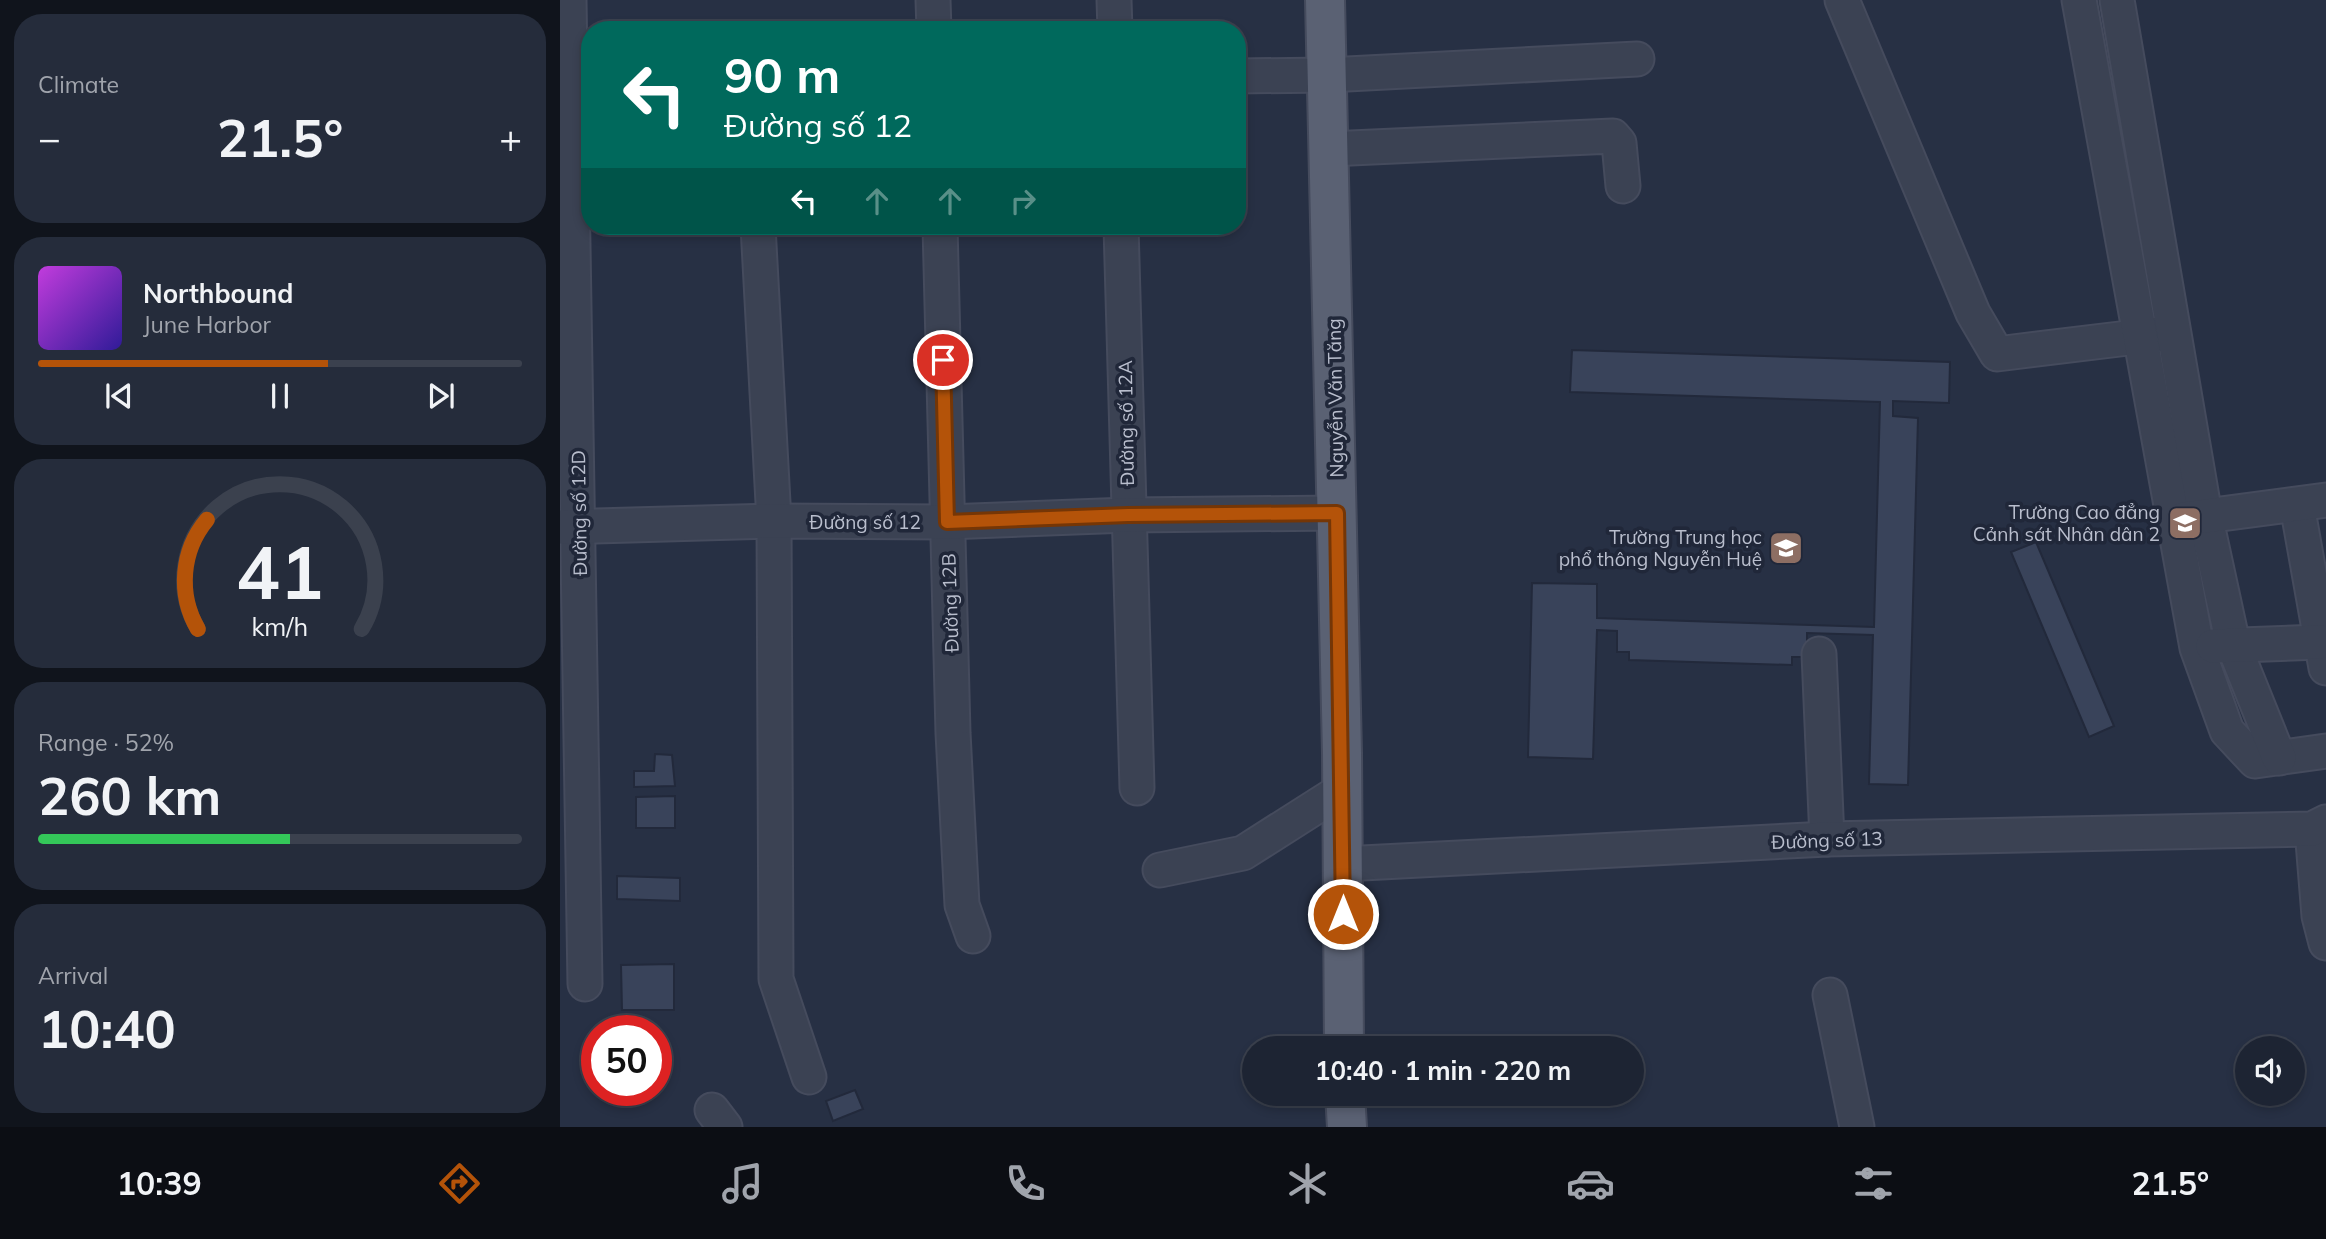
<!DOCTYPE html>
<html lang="en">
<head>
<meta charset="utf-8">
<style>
  body { margin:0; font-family:Mulish,sans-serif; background:#252c3b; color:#f1f3f6; height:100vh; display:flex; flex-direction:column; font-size:26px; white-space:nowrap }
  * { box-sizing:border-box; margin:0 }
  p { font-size:23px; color:#a0a4ac }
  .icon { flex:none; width:38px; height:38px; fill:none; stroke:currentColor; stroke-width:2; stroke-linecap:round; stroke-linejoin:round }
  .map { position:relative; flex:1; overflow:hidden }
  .panel { display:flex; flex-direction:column; gap:14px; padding:14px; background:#10141c; width:560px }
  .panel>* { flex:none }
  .guide { position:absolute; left:21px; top:21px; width:665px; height:214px; border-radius:28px; box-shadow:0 4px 10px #0003,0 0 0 2px #3b414e; background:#00695c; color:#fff; overflow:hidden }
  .controls { position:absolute; left:1675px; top:1036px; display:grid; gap:14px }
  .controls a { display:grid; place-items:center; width:70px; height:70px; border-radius:50%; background:#1d2433; box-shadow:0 4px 10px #0003,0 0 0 2px #3b414e; font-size:35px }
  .speed { position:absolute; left:21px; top:1015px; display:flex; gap:14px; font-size:35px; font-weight:700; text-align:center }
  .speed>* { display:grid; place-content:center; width:91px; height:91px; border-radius:50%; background:#1d2433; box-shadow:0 4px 10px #0003,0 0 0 2px #3b414e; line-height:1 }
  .speed .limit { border:10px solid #d22; background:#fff; color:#111 }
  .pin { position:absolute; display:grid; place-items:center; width:60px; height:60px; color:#fff; margin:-30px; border:4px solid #fff; border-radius:50%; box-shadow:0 2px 7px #0007 }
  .me { position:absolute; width:77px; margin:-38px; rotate:0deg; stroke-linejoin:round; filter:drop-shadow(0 0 5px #0008) }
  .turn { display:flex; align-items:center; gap:24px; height:147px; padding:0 28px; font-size:32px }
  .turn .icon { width:91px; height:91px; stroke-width:2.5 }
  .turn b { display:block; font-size:49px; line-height:60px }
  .lanes { display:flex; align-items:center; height:66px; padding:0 28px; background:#0003; justify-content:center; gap:35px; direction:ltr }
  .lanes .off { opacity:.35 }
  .big { font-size:52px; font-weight:700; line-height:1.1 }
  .panel .tile { flex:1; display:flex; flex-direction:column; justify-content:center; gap:10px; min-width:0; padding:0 24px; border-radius:28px; background:#252c3b }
  .panel .dial { align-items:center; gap:0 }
  .dial svg { height:182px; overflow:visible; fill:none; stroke:#3b414e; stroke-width:7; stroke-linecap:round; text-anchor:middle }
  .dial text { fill:#f1f3f6; stroke:none }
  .song { display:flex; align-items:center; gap:21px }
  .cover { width:84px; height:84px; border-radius:10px; background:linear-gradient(135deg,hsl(290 70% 55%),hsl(250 70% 35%)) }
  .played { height:7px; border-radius:4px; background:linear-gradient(90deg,#b45309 60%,#3b414e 60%) }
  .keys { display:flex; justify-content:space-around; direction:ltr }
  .heat { display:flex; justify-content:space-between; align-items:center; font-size:38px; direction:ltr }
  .charge { height:10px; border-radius:5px; background:linear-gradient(90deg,#34c759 52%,#3b414e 0) }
  .trip { position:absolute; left:682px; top:1036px; width:402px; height:70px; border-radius:35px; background:#1d2433; box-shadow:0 4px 10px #0003,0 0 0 2px #3b414e; font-weight:700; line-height:70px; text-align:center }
  .dock { display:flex; height:112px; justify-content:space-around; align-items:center; background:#0c0e14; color:#a0a4ac }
  .dock .icon { width:49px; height:49px }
  .dock .active { color:#b45309 }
  .dock b { font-size:32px; color:#f1f3f6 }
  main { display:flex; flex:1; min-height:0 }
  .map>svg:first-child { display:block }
  .building { fill:#39435a; stroke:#22293b; stroke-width:2 }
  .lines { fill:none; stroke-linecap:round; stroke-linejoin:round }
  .minor-casing { stroke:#454b5d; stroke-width:37 }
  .major-casing { stroke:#454b5d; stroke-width:42 }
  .minor { stroke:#3b4253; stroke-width:33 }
  .major { stroke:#5a6173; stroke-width:38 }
  .route-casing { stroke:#753606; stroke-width:18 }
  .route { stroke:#b45309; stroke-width:12 }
  .labels { text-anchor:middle; stroke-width:7; stroke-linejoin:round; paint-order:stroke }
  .street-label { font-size:19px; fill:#b9becd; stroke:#202739 }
  .poi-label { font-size:19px; fill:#b9becd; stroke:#202739; text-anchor:end }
</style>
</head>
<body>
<main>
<section class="panel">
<div class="tile"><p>Climate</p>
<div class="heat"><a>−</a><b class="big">21.5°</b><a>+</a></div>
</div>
<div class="tile">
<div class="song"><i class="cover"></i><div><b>Northbound</b><p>June Harbor</p></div></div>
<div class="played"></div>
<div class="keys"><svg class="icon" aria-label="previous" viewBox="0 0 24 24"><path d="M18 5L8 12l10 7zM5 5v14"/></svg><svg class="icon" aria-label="pause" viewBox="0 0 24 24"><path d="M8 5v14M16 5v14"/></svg><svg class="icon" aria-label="next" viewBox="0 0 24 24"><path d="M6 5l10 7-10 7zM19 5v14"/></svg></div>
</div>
<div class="tile dial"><svg viewBox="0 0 100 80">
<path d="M14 69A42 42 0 1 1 86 69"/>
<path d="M14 69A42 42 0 0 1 18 21" stroke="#b45309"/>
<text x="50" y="56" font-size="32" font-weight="700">41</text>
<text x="50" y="72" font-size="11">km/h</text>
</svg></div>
<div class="tile"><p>Range · 52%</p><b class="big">260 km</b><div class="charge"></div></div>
<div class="tile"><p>Arrival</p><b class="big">10:40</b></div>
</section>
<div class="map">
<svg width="1766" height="1127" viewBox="0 0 1766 1127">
  <rect width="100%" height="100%" fill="#273044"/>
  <g class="building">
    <polygon points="1012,350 1390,362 1389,403 1333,401 1333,416 1358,418 1348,785 1309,784 1313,635 1247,633 1247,657 1232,657 1232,665 1069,660 1069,652 1057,652 1057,631 1037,630 1033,759 968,757 972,583 1037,584 1037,618 1314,627 1320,402 1010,392"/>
    <polygon points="1476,542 1554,726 1529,737 1451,552"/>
    <polygon points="95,754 112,755 115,786 74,787 74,771 94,771"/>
    <polygon points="115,796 115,828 76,828 76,797"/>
    <polygon points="57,876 120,878 120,901 57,899"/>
    <polygon points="114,964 114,1010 62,1010 61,965"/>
    <polygon points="295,1090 303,1109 273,1121 266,1101"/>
  </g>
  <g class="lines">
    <g class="minor-casing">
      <g id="minor">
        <polyline points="9,0 25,984"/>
        <polyline points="373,0 374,30"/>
        <polyline points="554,0 555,30"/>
        <polyline points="1282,0 1413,313 1437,354 1601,334"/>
        <polyline points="1519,0 1637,648 1667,731 1695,761 1766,751"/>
        <polyline points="1557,0 1645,515 1673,644 1719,758"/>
        <polyline points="677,76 768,75 1077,59"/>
        <polyline points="769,149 1053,136 1059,143 1063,186"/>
        <polyline points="198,226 214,521 216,979 249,1077"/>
        <polyline points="380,226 393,733 402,905 413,936"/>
        <polyline points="561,226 577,788"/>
        <polyline points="1737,505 1766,668"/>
        <polyline points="1623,519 1766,500"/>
        <polyline points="0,527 214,521 387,522 568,515 777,513"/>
        <polyline points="1653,646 1760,642"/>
        <polyline points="1259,654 1267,839"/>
        <polyline points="1752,829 1759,916 1766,943"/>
        <polyline points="783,864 1267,839 1752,829 1766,822"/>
        <polyline points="600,870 683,853 782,790"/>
        <polyline points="1270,995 1297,1127"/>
        <polyline points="152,1110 165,1127"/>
      </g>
    </g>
    <g class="major-casing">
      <g id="major">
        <polyline points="765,0 782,753 784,1048"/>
        <polyline points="785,1094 787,1127"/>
      </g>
    </g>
    <use href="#minor" class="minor"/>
    <use href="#major" class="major"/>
  </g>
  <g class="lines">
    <g class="route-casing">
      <polyline id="route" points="383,360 387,522 568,515 777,513 783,914"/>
    </g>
    <use href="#route" class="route"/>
  </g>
  <defs>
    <g id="university-square" transform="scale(1.75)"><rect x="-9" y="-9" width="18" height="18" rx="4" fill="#8d6e63" stroke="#202739"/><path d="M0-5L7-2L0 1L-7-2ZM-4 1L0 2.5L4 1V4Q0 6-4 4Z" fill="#fff"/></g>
    <g id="school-square" transform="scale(1.75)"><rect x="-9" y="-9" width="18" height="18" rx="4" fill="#8d6e63" stroke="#202739"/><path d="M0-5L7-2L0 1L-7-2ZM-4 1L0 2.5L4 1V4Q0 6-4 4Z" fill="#fff"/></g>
  </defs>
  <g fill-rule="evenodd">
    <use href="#university-square" x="1625" y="523"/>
    <use href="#school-square" x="1226" y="548"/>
  </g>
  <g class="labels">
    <g class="street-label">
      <text transform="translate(775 398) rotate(-91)" y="7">Nguyễn Văn Tăng</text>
      <text transform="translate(566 423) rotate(-91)" y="7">Đường số 12A</text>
      <text transform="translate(19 513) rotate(-91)" y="7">Đường số 12D</text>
      <text x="305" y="529">Đường số 12</text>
      <text transform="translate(390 603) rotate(-92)" y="7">Đường 12B</text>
      <text transform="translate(1267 840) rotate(-2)" y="7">Đường số 13</text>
    </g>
    <g class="poi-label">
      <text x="1600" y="519">Trường Cao đẳng<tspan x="1600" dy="22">Cảnh sát Nhân dân 2</tspan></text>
      <text x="1202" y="544">Trường Trung học<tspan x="1202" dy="22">phổ thông Nguyễn Huệ</tspan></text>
    </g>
  </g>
</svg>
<div class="controls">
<a><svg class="icon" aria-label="sound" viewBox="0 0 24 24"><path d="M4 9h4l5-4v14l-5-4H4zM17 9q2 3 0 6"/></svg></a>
</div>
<div class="speed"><div class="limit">50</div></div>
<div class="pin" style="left:383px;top:360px;background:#d93025"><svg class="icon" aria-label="arrive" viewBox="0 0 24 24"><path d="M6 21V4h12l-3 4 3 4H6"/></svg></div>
<svg class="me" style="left:783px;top:914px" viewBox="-20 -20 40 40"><circle r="17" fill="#b45309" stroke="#fff" stroke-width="3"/><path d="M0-11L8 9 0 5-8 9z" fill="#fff"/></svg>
<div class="trip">10:40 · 1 min · 220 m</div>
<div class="guide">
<div class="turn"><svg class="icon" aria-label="left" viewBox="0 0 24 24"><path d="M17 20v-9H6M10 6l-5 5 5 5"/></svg><div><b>90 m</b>Đường số 12</div></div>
<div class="lanes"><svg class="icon" aria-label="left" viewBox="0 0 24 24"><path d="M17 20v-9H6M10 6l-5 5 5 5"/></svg><svg class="icon off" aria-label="ahead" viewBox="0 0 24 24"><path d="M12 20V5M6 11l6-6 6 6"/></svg><svg class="icon off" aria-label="ahead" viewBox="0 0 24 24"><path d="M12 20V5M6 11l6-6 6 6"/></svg><svg class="icon off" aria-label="right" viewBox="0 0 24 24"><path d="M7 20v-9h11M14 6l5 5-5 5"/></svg></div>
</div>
</div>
</main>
<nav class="dock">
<b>10:39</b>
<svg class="icon active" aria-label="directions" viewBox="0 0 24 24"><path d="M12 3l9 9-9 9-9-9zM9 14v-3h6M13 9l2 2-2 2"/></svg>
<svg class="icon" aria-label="music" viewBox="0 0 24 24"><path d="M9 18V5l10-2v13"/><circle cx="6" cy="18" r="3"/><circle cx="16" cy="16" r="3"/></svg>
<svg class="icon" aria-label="phone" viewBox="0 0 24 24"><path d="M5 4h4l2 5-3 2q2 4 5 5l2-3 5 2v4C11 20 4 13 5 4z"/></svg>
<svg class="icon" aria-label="climate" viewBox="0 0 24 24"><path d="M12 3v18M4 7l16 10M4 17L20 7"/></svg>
<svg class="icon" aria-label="car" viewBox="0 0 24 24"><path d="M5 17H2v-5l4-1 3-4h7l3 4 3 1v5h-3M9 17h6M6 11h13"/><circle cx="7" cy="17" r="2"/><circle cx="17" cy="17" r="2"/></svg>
<svg class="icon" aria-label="filters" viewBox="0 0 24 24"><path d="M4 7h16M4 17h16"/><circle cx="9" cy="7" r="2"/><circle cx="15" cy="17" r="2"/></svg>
<b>21.5°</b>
</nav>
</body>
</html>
